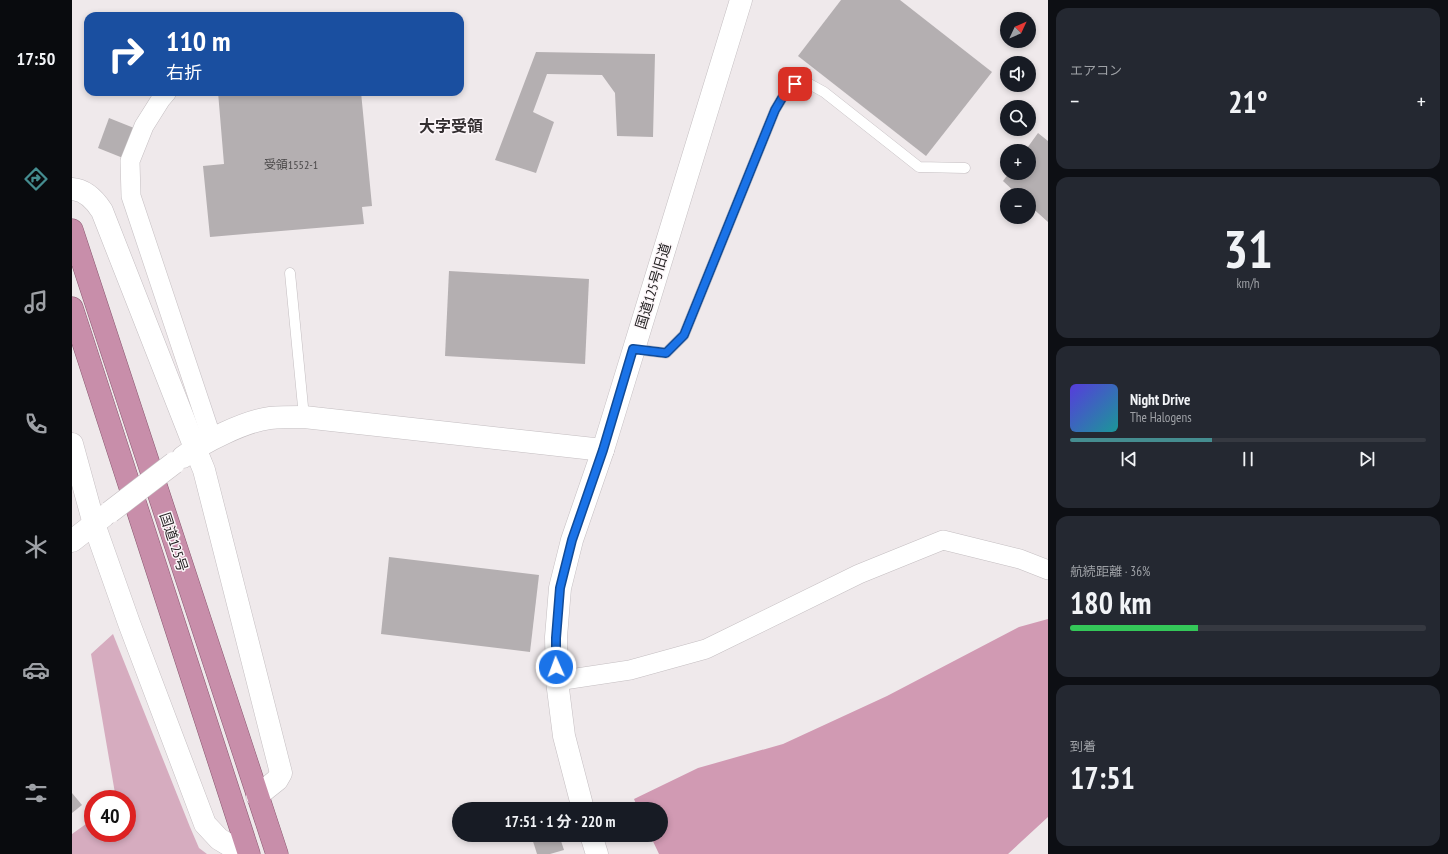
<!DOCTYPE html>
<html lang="ja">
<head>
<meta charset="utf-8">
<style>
  body { margin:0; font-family:"PT Sans Narrow","Noto Sans JP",sans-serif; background:#242831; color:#f1f3f6; height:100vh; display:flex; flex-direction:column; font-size:15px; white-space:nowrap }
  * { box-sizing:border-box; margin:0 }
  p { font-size:13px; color:#9ea1a6 }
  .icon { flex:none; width:22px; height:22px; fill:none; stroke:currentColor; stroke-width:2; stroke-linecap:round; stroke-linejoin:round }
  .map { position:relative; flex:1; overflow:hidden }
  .side { display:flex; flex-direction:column; gap:8px; padding:8px; background:#0d0f14; width:400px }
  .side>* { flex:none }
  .banner { position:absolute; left:12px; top:12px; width:380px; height:84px; border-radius:12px; box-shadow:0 2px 6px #0003; background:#1a4fa0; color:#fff; overflow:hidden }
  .needle { width:26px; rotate:46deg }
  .controls { position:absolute; left:928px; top:12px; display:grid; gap:8px }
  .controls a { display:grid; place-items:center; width:36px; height:36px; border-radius:50%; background:#171b24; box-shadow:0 2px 6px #0003; font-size:20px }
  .speed { position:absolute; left:12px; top:790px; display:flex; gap:8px; font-size:20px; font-weight:700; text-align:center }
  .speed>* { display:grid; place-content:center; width:52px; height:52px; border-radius:50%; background:#171b24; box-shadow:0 2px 6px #0003; line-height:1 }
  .speed .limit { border:6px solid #d22; background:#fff; color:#111 }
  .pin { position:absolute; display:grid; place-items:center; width:34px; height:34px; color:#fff; margin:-17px; border-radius:8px; box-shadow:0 2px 6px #0006 }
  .me { position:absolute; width:44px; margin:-22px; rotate:358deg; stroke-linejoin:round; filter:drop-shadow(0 0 3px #0008) }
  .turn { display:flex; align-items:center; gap:14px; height:84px; padding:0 16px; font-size:18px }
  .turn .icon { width:52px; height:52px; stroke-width:2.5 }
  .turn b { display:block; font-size:28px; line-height:34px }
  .big { font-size:30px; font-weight:700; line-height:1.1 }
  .side .tile { flex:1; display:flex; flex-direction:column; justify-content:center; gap:6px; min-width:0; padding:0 14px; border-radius:12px; background:#242831 }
  .side .dial { align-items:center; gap:0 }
  .dial b { font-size:52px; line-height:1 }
  .song { display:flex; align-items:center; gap:12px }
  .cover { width:48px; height:48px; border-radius:6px; background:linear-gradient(135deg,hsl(250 70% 55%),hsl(180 70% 35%)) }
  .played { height:4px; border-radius:2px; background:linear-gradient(90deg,#458d90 40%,#363941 40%) }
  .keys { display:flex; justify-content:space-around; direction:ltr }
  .heat { display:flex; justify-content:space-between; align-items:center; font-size:22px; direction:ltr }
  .charge { height:6px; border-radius:3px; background:linear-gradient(90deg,#34c759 36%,#363941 0) }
  .trip { position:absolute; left:380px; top:802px; width:216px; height:40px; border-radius:20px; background:#171b24; box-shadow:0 2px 6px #0003; font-weight:700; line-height:40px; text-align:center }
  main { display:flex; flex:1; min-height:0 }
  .dock { display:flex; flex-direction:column; width:72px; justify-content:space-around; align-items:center; background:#090b0e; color:#9ea1a6 }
  .dock .icon { width:28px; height:28px }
  .dock .on { color:#458d90 }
  .dock b { font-size:18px; color:#f1f3f6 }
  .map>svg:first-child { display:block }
  .green { fill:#d6acbf }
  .forest { fill:#d19ab3 }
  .building { fill:#b4afb1 }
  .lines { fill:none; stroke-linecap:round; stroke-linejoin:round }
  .service-casing { stroke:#c4bec1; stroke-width:11 }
  .minor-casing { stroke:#c4bec1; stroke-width:20 }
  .tertiary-casing { stroke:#c4bec1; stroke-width:23 }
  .trunk-casing { stroke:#87576e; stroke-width:23 }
  .service { stroke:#fff; stroke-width:10 }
  .minor { stroke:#fff; stroke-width:19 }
  .tertiary { stroke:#fff; stroke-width:22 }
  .trunk { stroke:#c88eaa; stroke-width:22 }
  .tertiary-bridge-casing { stroke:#c4bec1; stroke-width:23; stroke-linecap:butt }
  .tertiary-bridge { stroke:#fff; stroke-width:22 }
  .route-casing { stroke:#114b97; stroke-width:10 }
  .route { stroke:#1a73e8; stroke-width:7 }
  .labels { text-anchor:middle; stroke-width:3; stroke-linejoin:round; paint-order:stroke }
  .number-label { font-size:12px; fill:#4a4849 }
  .street-label { font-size:14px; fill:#272526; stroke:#fcf6f9 }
  .quarter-label { font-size:16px; font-weight:bold; fill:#342f31; stroke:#fcf6f9 }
</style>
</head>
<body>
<main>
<nav class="dock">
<b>17:50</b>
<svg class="icon on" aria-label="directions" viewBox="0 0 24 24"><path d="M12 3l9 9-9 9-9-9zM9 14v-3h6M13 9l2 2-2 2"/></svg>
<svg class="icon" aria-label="music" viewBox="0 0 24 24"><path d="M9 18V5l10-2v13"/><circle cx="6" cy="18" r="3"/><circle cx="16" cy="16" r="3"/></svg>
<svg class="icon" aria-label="phone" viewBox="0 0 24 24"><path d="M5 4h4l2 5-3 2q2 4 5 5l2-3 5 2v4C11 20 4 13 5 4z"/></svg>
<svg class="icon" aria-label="climate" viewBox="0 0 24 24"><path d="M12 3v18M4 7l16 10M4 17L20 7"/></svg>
<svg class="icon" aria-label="car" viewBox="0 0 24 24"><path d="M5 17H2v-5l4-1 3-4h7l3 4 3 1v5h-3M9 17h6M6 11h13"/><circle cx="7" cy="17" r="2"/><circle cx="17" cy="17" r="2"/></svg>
<svg class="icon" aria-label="filters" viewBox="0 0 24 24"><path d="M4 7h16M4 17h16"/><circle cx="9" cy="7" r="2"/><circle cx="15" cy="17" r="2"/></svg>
</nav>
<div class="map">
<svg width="976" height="854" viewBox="0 0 976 854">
  <rect width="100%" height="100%" fill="#efe9eb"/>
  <polygon class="green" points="41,634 118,827 127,848 135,854 0,854 0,834 21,819 21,833 55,833 55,799 44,799 19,654"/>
  <polygon class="forest" points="976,619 976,817 936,854 587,854 578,835 589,835 589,809 566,809 562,799 626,768 711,744 815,696 947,627"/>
  <g class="building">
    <polygon points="769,0 828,0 920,72 854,156 726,56"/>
    <polygon points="464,52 583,54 581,137 545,136 543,93 530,75 475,74 461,112 482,122 464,173 423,160"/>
    <polygon points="146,92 289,92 300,206 290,207 292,224 138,237 131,166 152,164"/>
    <polygon points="37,118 67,130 56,160 26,148"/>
    <polygon points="966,133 976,141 976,222 957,205 957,195 946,195 931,181 937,173 957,173 957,151 953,151"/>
    <polygon points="377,271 517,279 513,364 373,356"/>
    <polygon points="317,557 467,575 458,652 309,634"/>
    <polygon points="0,793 10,805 0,813"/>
    <polygon points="477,802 479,809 457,809"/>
    <polygon points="459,835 487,835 492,850 478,854 465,854"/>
  </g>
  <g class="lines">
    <g class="service-casing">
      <g id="service">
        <polyline points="218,273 232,417"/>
        <polyline points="561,349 594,353 612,335 703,110 716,88 730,80 752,92 847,167 893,168"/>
      </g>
    </g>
    <g class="minor-casing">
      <g id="minor">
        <polyline points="95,92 89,99 72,126 58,161 59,196 140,439"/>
        <polyline points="485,681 558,670 634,649 787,574 871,540 948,559 976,570"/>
      </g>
    </g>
    <g class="tertiary-casing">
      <g id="tertiary">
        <path d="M0,189C14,190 23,200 30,211L123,448L132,470L209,773L205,780L185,796"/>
        <polyline points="0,444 22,524 57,623 133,824 147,839 172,854"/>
        <path d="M111,457C131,442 173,421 198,418C209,417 221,417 232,417L531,450"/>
        <polyline points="0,541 32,516"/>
        <polyline points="511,809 492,736 485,681 484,637 488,588 500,540 531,450 669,0"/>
        <polyline points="519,835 525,854"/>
      </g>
    </g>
    <g class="trunk-casing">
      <g id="trunk">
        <polyline points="0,230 205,854"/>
        <polyline points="0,308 177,854"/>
      </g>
    </g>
    <use href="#service" class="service"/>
    <use href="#minor" class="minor"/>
    <use href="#tertiary" class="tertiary"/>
    <use href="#trunk" class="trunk"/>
    <g class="tertiary-bridge-casing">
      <polyline id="tertiary-bridge" points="38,512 102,463"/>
    </g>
    <use href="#tertiary-bridge" class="tertiary-bridge"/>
  </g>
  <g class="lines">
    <g class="route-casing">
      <polyline id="route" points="484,667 484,638 488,588 500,540 531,450 561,349 594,353 612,335 703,110 716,88 723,84"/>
    </g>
    <use href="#route" class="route"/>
  </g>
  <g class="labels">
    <g class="number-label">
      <text x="219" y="169">受領1552-1</text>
    </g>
    <g class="street-label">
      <text transform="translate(581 286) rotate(-73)" y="5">国道125号旧道</text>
      <text transform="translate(102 542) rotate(72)" y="5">国道125号</text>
    </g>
    <g class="quarter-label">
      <text x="379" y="132">大字受領</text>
    </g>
  </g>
</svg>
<div class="controls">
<a><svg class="needle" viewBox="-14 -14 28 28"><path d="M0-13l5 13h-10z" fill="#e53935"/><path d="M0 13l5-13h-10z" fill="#9ea1a6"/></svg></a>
<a><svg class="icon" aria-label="sound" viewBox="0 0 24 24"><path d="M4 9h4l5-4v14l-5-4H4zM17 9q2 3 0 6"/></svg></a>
<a><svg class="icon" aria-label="search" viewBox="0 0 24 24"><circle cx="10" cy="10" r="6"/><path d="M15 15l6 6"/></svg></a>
<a>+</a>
<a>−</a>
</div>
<div class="speed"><div class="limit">40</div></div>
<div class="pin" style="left:723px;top:84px;background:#d93025"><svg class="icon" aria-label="arrive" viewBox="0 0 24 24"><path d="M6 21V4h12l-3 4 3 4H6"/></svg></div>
<svg class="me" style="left:484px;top:667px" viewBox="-20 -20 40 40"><circle r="17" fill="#1a73e8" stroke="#fff" stroke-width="3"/><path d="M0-11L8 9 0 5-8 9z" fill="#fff"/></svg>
<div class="trip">17:51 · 1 分 · 220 m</div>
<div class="banner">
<div class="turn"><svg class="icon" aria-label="right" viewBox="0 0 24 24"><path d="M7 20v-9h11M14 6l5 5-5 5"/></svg><div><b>110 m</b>右折</div></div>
</div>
</div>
<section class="side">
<div class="tile"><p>エアコン</p>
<div class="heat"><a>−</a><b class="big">21°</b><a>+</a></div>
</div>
<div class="tile dial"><b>31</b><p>km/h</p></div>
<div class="tile">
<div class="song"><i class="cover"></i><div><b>Night Drive</b><p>The Halogens</p></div></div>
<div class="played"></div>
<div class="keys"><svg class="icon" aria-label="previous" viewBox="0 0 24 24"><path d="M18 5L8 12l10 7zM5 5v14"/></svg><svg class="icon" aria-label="pause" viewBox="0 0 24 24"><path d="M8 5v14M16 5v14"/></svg><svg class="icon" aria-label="next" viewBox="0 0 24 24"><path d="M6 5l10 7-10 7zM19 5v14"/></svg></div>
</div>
<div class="tile"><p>航続距離 · 36%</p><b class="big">180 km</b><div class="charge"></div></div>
<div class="tile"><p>到着</p><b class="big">17:51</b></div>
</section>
</main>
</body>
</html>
